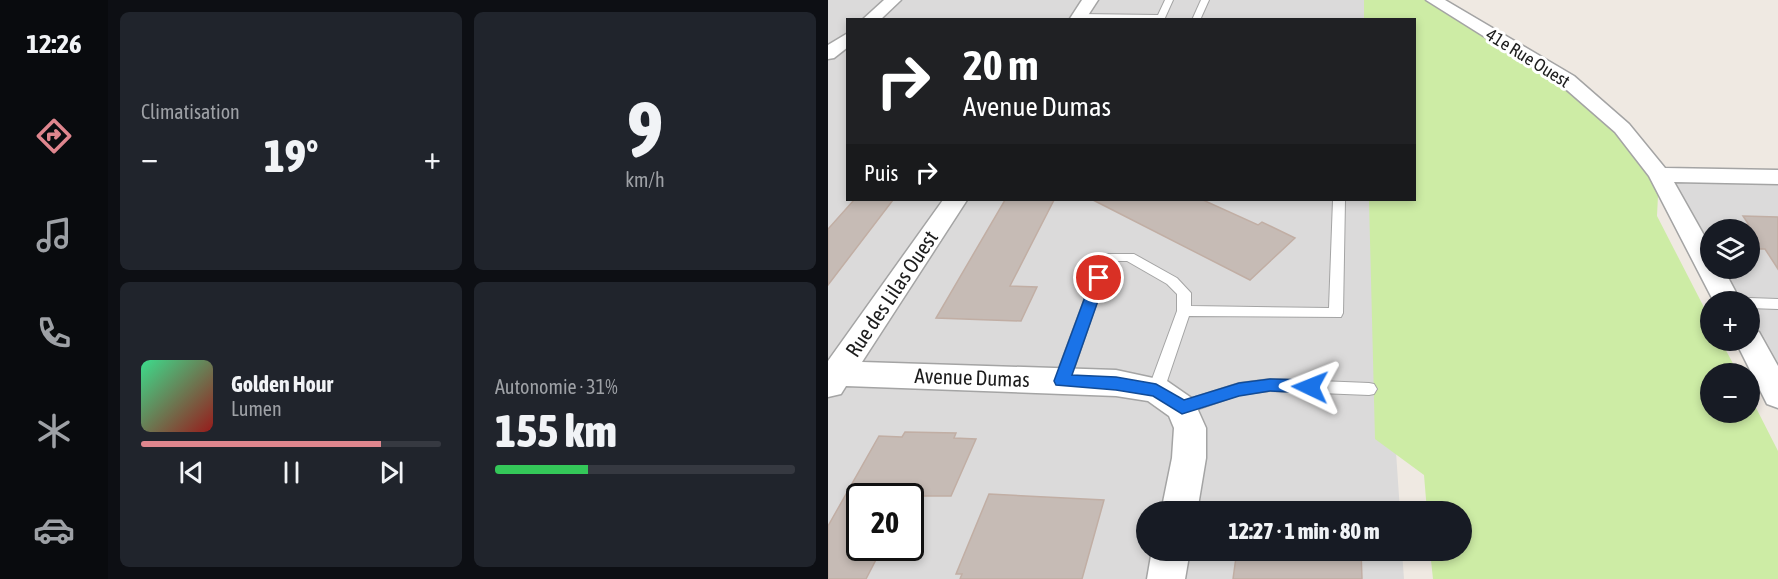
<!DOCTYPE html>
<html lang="fr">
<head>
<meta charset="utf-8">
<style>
  body { margin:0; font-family:"Asap Condensed",sans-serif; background:#20242c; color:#f1f3f6; height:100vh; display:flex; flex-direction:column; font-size:22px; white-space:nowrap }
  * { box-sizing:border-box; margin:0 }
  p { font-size:20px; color:#9ea1a6 }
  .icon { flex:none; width:33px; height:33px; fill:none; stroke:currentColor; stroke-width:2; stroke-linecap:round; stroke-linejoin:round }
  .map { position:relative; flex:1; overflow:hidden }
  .panel { display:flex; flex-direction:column; gap:12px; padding:12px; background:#0d0f14; width:720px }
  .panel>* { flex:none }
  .banner { position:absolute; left:18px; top:18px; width:570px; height:183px; border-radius:0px; box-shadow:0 3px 9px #0003; background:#202124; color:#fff; overflow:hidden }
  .controls { position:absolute; left:872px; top:219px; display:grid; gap:12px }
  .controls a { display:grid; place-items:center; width:60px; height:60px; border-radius:50%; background:#171b24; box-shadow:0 3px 9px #0003; font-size:30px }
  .speed { position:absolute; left:18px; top:483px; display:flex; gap:12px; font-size:30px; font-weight:700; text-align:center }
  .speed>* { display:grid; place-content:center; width:78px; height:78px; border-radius:50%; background:#171b24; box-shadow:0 3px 9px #0003; line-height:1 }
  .speed .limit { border:3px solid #111; border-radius:9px; background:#fff; color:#111 }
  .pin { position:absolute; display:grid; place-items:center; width:51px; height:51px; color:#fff; margin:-26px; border:3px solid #fff; border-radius:50%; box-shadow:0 2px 6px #0007 }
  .me { position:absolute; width:66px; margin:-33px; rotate:272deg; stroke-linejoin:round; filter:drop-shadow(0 0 4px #0008) }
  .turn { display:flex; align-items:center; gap:21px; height:126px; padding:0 18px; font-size:27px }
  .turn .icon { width:78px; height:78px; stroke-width:2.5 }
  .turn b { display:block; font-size:42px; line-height:51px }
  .then { display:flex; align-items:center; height:57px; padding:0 18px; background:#0003; gap:12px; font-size:22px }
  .big { font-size:45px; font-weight:800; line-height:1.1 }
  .panel .card { flex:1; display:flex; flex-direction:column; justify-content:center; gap:9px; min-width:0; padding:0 21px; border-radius:9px; background:#20242c }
  .panel .dial { align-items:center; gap:0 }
  .dial b { font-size:78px; line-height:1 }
  .song { display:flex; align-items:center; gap:18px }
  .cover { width:72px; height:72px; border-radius:9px; background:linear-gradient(135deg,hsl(150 70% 55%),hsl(0 70% 35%)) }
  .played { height:6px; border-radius:3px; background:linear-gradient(90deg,#df868e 80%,#363941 80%) }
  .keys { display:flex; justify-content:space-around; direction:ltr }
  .heat { display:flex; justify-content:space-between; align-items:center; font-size:33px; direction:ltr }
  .charge { height:9px; border-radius:4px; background:linear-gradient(90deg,#34c759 31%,#363941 0) }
  .panel .tiles { flex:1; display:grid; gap:12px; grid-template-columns:repeat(2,1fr) }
  .trip { position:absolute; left:308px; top:501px; width:336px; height:60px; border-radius:30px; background:#171b24; box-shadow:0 3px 9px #0003; font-weight:800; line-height:60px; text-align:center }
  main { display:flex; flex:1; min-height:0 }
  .tab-bar { display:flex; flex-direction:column; width:108px; justify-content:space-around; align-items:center; background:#090b0e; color:#9ea1a6 }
  .tab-bar .icon { width:42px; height:42px }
  .tab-bar .on { color:#df868e }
  .tab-bar b { font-size:27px; color:#f1f3f6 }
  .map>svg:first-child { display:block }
  .residential { fill:#dbdada; fill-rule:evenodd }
  .grass { fill:#cdeca5 }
  .building { fill:#c6bbb5; stroke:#c1aea4; stroke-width:1.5 }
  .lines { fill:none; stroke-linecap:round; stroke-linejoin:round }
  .lane-casing { stroke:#a4a4a4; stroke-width:2 }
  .street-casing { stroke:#a4a4a4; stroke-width:3 }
  .lane { fill:#fff; fill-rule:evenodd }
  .street { fill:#fff; fill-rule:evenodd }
  .route { fill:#1a73e8; stroke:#114b97; stroke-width:1.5 }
  .labels { text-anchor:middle; stroke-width:6; stroke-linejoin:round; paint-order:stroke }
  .far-street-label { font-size:18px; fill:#1d1d1d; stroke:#fff }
  .street-label { font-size:21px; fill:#1d1d1d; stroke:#fff }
</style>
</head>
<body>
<main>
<nav class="tab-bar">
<b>12:26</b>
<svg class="icon on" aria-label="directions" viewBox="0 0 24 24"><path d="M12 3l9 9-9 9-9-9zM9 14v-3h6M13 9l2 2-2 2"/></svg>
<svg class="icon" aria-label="music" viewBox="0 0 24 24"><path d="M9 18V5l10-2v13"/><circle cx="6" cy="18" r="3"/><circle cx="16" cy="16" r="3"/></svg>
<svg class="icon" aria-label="phone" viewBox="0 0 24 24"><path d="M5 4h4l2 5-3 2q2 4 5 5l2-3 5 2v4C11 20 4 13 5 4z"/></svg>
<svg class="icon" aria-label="climate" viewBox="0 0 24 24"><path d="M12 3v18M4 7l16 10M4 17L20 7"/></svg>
<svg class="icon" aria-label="car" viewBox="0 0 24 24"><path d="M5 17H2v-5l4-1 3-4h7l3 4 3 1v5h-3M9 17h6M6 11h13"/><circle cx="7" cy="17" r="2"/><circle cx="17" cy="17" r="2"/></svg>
</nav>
<section class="panel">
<div class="tiles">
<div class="card"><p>Climatisation</p>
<div class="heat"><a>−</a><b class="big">19°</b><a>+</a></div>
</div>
<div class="card dial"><b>9</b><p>km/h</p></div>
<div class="card">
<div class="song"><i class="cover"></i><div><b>Golden Hour</b><p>Lumen</p></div></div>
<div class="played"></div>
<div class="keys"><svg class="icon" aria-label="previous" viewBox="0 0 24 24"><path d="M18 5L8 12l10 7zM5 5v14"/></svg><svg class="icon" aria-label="pause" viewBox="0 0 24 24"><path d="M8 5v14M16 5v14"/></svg><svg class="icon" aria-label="next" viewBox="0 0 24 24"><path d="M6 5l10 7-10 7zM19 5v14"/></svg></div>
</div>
<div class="card"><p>Autonomie · 31%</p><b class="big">155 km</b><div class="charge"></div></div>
</div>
</section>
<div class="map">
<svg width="950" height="579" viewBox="0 0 950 579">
  <rect width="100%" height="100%" fill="#efe9e2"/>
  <g class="residential">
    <path d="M0,0H537L539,19L20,20V200H551L572,511L318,512V550L574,551L576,579H0ZM32,496H82V548H32Z"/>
    <path d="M831,175L950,177V396L921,340V302L899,301ZM882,230H921V268H882Z"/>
  </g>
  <polygon class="grass" points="536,0 605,0 739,80 831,175 829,216 882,319 882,340 893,341 910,373 882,374 882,412 921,412 921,394 950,451 950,579 605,579 602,551 633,550 633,512 599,511 596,475 547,439 541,200 586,200 586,20 536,19"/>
  <g class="building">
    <polygon points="26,200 65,200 0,285 0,229"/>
    <polygon points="177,200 226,200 182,286 209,287 193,321 108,318"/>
    <polygon points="265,200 375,200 430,225 434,222 467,238 422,280"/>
    <polygon points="915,216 950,217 950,269 937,249 931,249 921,230 916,226 921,225"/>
    <polygon points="77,432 128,433 126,438 148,439 123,496 32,496 32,548 53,550 38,579 0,579 0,526 51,436 74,437"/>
    <polygon points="161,494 276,500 254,579 132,579 134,574 128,574"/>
    <polygon points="419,505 533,510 533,512 418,512"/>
    <polygon points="409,550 533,550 534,579 405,579"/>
  </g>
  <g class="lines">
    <g class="lane-casing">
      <g id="lane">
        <polygon points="337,0 345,0 336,20 252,18 248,16 252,14 330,15"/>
        <polygon points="373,0 381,0 372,20 364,20"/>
        <polygon points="505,200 517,200 515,313 513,317 361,316 336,390 333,395 328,396 323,395 320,390 349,311 349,294 339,284 299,261 283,261 242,381 239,385 234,387 229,385 226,381 273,254 306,254 349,278 363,293 363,306 501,308"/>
        <polygon points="921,298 950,299 950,309 921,308 921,302 915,302"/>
        <polygon points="442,379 541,383 546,384 549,389 546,394 541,395 442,391 411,395 354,415 348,413 346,408 348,403 411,383"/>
      </g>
    </g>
    <g class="street-casing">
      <g id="street">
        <polygon points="56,0 73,0 52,20 34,20"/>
        <polygon points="254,0 270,0 257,20 241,20"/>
        <polygon points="598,0 617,0 746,76 801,124 837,168 950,170 950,184 846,182 882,246 882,268 895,268 913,302 886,302 821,176 787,132 732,84"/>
        <polygon points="20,33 20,47 6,58 0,59 0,45"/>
        <polygon points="115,200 139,200 34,362 288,370 339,381 365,399 378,428 378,458 369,512 333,512 344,458 346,428 341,416 320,401 288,396 18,386 13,394 0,397 0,361"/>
        <polygon points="921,329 931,332 950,366 950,408 939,404 907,340 921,340"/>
        <polygon points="324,550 362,550 357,579 319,579"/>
      </g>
    </g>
    <use href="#lane" class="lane"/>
    <use href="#street" class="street"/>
  </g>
  <polygon class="route" points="271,273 278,278 244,375 288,377 328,384 356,400 411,383 442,379 482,380 487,382 489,387 487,391 482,393 442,391 411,396 354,414 325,396 288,390 228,385 226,381 264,278"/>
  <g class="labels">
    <g class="far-street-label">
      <text transform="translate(700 58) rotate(32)" y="6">41e Rue Ouest</text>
    </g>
    <g class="street-label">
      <text transform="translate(64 294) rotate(-56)" y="7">Rue des Lilas Ouest</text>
      <text transform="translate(144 378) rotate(2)" y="7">Avenue Dumas</text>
    </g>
  </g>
</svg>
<div class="controls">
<a><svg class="icon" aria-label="layers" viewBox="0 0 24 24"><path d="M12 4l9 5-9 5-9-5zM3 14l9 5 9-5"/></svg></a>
<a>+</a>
<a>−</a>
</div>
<div class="speed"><div class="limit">20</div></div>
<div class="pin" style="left:271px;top:278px;background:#d93025"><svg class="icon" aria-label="arrive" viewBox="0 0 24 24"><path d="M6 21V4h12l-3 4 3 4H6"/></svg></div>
<svg class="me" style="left:482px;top:387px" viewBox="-20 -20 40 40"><path d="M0-17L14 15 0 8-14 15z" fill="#1a73e8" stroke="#fff" stroke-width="4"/></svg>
<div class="trip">12:27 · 1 min · 80 m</div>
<div class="banner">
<div class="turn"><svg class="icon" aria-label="right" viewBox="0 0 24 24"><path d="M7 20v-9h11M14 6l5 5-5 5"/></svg><div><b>20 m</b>Avenue Dumas</div></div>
<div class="then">Puis<svg class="icon" aria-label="right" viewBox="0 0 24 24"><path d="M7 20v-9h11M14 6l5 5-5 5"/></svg></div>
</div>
</div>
</main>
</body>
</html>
